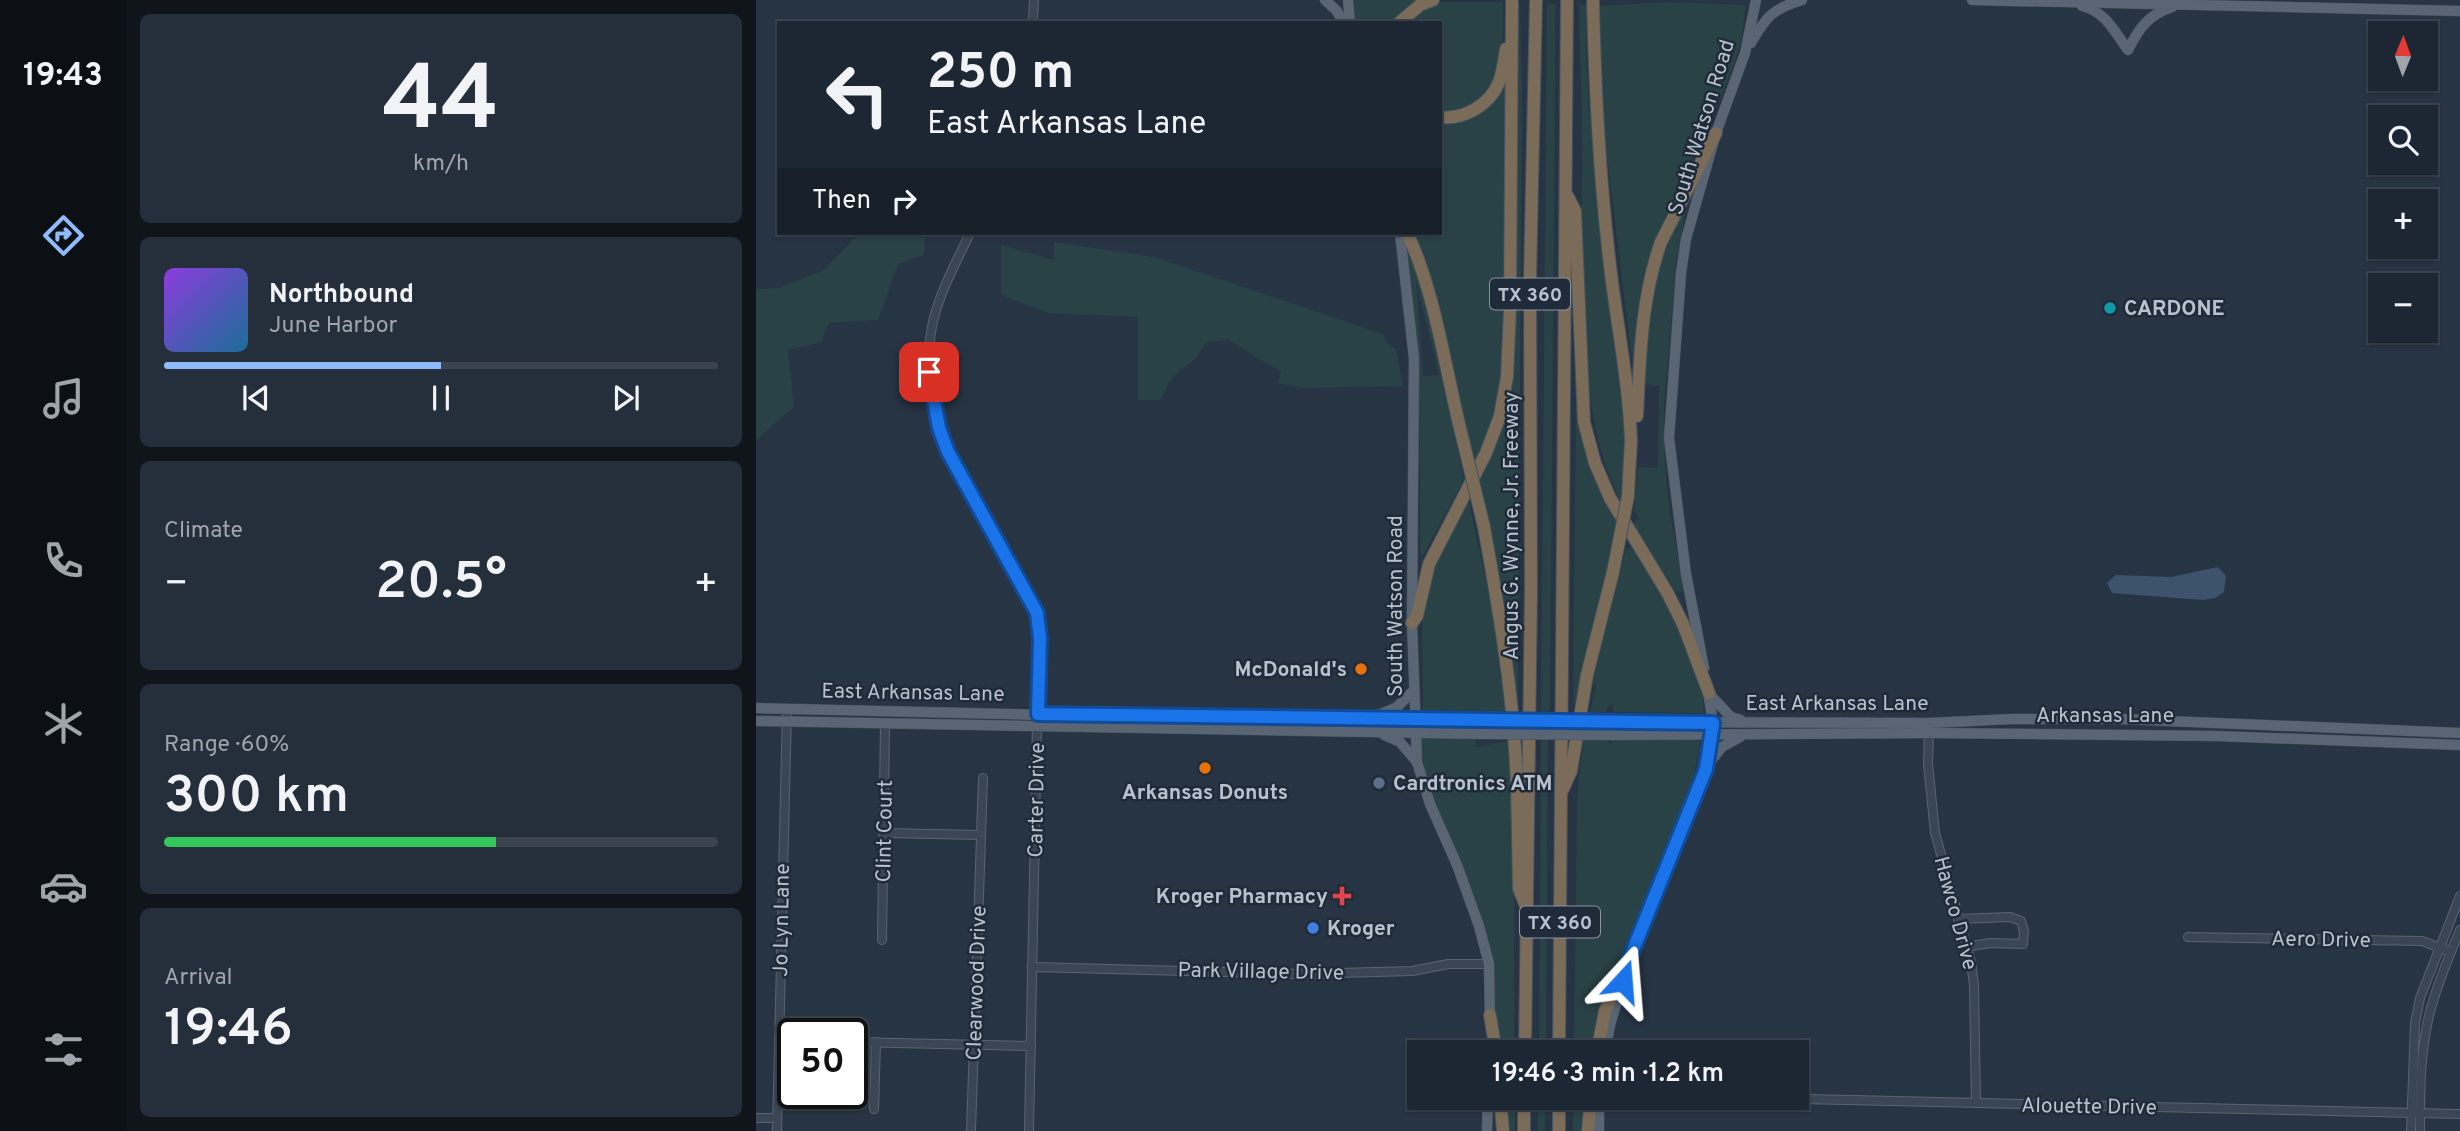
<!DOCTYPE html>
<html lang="en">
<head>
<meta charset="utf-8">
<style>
  body { margin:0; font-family:Overpass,sans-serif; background:#252f3b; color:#f1f3f6; height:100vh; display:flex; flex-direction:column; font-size:26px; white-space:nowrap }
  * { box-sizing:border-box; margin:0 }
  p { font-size:23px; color:#a0a5ac }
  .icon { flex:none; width:38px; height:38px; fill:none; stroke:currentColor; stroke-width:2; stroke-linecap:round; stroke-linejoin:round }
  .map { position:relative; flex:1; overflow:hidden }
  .drawer { display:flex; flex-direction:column; gap:14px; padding:14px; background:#10151c; width:630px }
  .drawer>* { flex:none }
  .guide { position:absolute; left:21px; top:21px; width:665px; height:214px; border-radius:0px; box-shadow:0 2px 5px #0004,0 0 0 2px #3b444e; background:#1d2733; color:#f1f3f6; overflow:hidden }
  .needle { width:46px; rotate:1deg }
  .fabs { position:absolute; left:1612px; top:21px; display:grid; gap:14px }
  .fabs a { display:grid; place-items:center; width:70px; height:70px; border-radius:0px; background:#1d2733; box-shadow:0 2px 5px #0004,0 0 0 2px #3b444e; font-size:35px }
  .speed { position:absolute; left:21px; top:1018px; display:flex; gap:14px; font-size:35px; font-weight:700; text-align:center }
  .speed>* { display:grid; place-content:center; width:91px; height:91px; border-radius:50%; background:#1d2733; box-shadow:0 2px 5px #0004,0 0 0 2px #3b444e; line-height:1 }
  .speed .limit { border:4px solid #111; border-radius:10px; background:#fff; color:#111 }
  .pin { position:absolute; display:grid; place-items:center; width:60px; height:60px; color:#fff; margin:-30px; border-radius:14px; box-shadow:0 4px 10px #0006 }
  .me { position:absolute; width:77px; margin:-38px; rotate:19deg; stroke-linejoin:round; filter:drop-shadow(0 0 5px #0008) }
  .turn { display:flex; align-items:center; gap:24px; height:147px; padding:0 35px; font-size:32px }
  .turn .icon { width:91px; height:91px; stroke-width:2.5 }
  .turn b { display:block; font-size:49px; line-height:60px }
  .then { display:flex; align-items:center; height:66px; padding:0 35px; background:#0003; gap:14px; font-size:26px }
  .big { font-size:52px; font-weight:600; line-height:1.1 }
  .drawer .tile { flex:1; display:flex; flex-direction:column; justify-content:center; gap:10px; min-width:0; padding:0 24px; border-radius:10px; background:#252f3b }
  .drawer .dial { align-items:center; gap:0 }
  .dial b { font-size:91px; line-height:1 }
  .song { display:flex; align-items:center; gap:21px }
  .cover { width:84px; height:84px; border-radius:10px; background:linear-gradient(135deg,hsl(270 70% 55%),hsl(200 70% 35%)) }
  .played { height:7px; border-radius:4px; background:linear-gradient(90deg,#90bbfa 50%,#3b444e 50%) }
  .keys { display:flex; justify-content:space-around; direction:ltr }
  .heat { display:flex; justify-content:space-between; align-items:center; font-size:38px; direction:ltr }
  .charge { height:10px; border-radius:5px; background:linear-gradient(90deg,#34c759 60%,#3b444e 0) }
  .trip { position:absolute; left:651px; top:1040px; width:402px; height:70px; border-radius:0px; background:#1d2733; box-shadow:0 2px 5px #0004,0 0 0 2px #3b444e; font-weight:600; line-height:70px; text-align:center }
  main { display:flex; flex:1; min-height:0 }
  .tabs { display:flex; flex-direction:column; width:126px; justify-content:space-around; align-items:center; background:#0c1014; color:#a0a5ac }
  .tabs .icon { width:49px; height:49px }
  .tabs .selected { color:#90bbfa }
  .tabs b { font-size:32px; color:#f1f3f6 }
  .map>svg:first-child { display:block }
  .green { fill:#294245; fill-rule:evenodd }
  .water { fill:#3c526d }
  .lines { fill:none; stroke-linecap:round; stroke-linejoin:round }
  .minor-casing { stroke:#5a6471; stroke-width:10 }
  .major-casing { stroke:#454f5d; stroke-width:11 }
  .highway-casing { stroke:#46515e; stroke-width:14 }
  .minor { stroke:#3b4654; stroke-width:8 }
  .major { stroke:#596573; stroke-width:10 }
  .highway { stroke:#7a6c58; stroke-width:12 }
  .major-bridge-casing { stroke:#454f5d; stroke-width:11; stroke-linecap:butt }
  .highway-bridge-casing { stroke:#46515e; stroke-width:14; stroke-linecap:butt }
  .major-bridge { stroke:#596573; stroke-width:10 }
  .highway-bridge { stroke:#7a6c58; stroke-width:12 }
  .route-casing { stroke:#114b97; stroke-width:18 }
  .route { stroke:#1a73e8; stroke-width:12 }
  .culture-dot { fill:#0f9aa8; stroke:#202b39; stroke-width:2.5 }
  .food-dot { fill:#e8710a; stroke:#202b39; stroke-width:2.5 }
  .service-dot { fill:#5c6f8a; stroke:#202b39; stroke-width:2.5 }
  .health-dot { fill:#e0444e; stroke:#202b39; stroke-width:2.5 }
  .shop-dot { fill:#3f7fe0; stroke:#202b39; stroke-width:2.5 }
  .labels { text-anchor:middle; stroke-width:5; stroke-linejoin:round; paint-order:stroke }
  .shield { fill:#202b39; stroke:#8b94a1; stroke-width:2 }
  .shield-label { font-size:19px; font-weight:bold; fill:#b9c1cd }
  .street-label { font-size:21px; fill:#b9c1cd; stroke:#202b39 }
  .poi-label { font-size:21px; font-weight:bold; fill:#b9c1cd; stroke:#202b39; text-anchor:start }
</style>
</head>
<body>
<main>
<nav class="tabs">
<b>19:43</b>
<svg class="icon selected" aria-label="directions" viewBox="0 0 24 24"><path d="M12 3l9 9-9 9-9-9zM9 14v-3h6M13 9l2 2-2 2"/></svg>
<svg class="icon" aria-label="music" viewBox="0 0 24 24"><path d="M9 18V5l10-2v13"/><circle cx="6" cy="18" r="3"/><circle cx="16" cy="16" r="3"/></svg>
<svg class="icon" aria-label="phone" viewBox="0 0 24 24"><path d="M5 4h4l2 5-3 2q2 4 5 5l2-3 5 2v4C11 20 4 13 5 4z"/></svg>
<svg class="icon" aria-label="climate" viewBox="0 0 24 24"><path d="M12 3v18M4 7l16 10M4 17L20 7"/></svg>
<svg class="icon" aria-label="car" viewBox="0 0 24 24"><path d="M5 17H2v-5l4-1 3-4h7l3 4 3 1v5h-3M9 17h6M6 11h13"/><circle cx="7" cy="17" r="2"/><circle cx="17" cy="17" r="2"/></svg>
<svg class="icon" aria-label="filters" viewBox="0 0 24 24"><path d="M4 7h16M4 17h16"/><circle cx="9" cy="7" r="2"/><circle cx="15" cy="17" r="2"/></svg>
</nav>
<section class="drawer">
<div class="tile dial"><b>44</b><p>km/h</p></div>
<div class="tile">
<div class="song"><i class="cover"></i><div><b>Northbound</b><p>June Harbor</p></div></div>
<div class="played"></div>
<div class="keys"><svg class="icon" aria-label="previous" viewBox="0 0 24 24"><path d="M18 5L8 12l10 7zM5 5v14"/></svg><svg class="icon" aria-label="pause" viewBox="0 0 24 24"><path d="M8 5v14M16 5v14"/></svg><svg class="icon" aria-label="next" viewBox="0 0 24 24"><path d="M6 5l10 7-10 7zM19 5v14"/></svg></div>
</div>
<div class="tile"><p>Climate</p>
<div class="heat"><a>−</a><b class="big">20.5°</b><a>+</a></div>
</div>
<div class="tile"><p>Range · 60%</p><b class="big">300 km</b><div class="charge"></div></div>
<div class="tile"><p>Arrival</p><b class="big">19:46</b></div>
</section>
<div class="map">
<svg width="1704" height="1131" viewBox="0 0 1704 1131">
  <rect width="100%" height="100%" fill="#273444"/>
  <g class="green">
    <polygon points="597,0 664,0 647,10 636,23 599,23"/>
    <path d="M687,2H747C748,50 748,112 684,112V23H647L677,4Z"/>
    <path d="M912,2L990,5C988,19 987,34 983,48C961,122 917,188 892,261C881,295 880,332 877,368L847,123L844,6Z"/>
    <polygon points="791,3 799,4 799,76 794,711 785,712"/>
    <polygon points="760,5 764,5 766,80 762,699 759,699 721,478 752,398"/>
    <path d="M823,5H831L830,50L833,108L869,407V463L865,502C837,445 832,393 829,331C825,274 826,217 826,160C827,108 823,57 823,5Z"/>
    <polygon points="745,85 751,85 747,370 736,422 718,466 658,233 684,233 684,120 692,120"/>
    <polygon points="927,205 930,206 920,263 908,407 909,466 914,514 928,590 925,592 920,591 875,524 883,519 878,511 882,467 902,468 903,386 888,384 896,296 907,254"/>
    <polygon points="104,233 169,233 168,255 142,264 122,320 73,323 65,342 32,350 38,407 0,440 0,289 23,288 68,270"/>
    <path d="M650,235L670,303L708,480L667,555L664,554C664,447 666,342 648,237ZM660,280L683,375H682L667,376Z"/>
    <polygon points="298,242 398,257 627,334 631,344 640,349 647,386 546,388 522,383 525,372 472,340 451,342 437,361 423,371 414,381 405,400 382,400 382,317 293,313 245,295 245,245 298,260"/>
    <polygon points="820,399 823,413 862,523 821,703 817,702"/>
    <polygon points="712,498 742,637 752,712 667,710 666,604 671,581"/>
    <path d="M876,546C902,574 954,674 947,713L857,712L856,704L852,707L850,712H834L840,686L836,684L870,549Z"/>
    <polygon points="664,737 719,737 720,747 753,741 758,822 758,1052 744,1052 734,952 723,909 677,800 668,767"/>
    <polygon points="785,738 792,738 790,1052 783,1052"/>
    <polygon points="827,738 849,739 856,745 857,738 938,738 944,742 935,790 858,978 837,1052 818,1052 821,801"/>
    <polygon points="748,1097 759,1097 759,1131 751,1131"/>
    <rect x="782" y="1097" width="7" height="34"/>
    <polygon points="817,1097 831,1097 828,1131 817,1131"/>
  </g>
  <polygon class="water" points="1462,567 1470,576 1468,592 1459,598 1447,600 1356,593 1351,583 1360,575 1415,577"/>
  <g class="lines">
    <g class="minor-casing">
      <g id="minor">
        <polyline points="277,23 278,0"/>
        <path d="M214,233C201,261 184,291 177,322C161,394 193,463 230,524C249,554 275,587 283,622L273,1131"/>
        <polyline points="1173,729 1172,764 1179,833 1215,962 1218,985 1220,1103"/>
        <polyline points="129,833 225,835"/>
        <polyline points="1202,919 1254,917 1265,921 1268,931 1267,944 1234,943 1210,947"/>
        <polyline points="1432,937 1666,941 1695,952"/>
        <polyline points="126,940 129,723"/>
        <polyline points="276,967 546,974 656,971 692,964 733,964"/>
        <polyline points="23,1040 37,1040"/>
        <polyline points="96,1042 275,1046"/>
        <polyline points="962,1097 1704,1114"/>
        <polyline points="118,1109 120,1042"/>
        <polyline points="0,1118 21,1118"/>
        <polyline points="21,1131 31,709"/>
        <polyline points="215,1131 227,778"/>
        <polyline points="1655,1131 1659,1023 1664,998 1704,896"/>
        <path d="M1664,1131C1664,1091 1664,1050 1674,1012C1681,984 1693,956 1704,930"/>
      </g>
    </g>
    <g class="major-casing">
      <g id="major">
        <polyline points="569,0 580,10 588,23"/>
        <polyline points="592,0 594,23"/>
        <polyline points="1216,0 1704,11"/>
        <path d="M1326,6C1350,12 1358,31 1372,50C1383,28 1392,15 1416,7"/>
        <path d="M995,43C1010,17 1016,9 1046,0"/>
        <polyline points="644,233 658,359 656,623 661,762 674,804 701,865 723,926 733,964 734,1020"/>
        <polyline points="948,668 930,574 913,438 925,273 930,239 960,133 989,53 1000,0"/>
        <polyline points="955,696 975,717 985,720"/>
        <polyline points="0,708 331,716 726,720"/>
        <polyline points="622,715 640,708 658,690"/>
        <polyline points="0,721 726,734"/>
        <polyline points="858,722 1173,723 1256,719 1364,719 1704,733"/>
        <polyline points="628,735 644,742 661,762"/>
        <polyline points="858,735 1173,733 1461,736 1704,745"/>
        <polyline points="954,762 966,747 984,737"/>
        <polyline points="887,928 950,769 957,723 951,686"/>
        <polyline points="849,1052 854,1025 866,984"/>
        <polyline points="731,1131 732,1097"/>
        <polyline points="843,1131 843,1097"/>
      </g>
    </g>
    <g class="highway-casing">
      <g id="highway">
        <path d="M837,0C839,94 844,188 856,282C863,335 873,387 875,441"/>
        <polyline points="643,23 664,5 677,0"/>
        <path d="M684,117C708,120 734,105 743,82C747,72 748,60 750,49"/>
        <polyline points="812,197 819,211 828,422 839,463 854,498 911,592 927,624 953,693"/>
        <path d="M651,233C677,286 689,365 703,424"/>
        <path d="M881,416C884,357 885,298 905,242L960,133"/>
        <path d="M728,527C742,605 756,685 760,765C762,806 762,848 763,889L769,904"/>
        <polyline points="656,623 661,616 673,564 730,453 744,416 751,377 754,309 756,0"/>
        <polyline points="807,789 815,771 831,675 857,572"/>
        <polyline points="734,1015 740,1052"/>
        <polyline points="769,1052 775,589 774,278 780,0"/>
        <polyline points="803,1052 811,0"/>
        <polyline points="841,1052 849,1011 889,921"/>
        <polyline points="744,1097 747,1131"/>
        <polyline points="768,1131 768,1097"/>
        <polyline points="803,1131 803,1097"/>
        <polyline points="832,1131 835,1097"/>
      </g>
    </g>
    <use href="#minor" class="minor"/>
    <use href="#major" class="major"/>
    <use href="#highway" class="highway"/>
    <g class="major-bridge-casing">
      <g id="major-bridge">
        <polyline points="726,720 858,722"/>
        <polyline points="726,734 858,735"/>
      </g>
    </g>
    <g class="highway-bridge-casing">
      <g id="highway-bridge">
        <polyline points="703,424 728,527"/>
        <polyline points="857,572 872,496 875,441"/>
      </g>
    </g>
    <use href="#major-bridge" class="major-bridge"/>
    <use href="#highway-bridge" class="highway-bridge"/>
  </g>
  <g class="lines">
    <g class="route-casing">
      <polyline id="route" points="173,372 183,428 192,452 281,613 284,639 282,714 957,723 950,769 873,960 867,981"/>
    </g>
    <use href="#route" class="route"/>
  </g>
  <circle class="culture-dot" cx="1354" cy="308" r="7"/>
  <g class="food-dot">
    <circle cx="605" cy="669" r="7"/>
    <circle cx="449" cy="768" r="7"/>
  </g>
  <circle class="service-dot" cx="623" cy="783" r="7"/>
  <path class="health-dot" d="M582.5 885.5h7v7h7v7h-7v7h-7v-7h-7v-7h7z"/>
  <circle class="shop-dot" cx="557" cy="928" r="7"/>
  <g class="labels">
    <g class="shield">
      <rect x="734" y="278.5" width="80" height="31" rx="5"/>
      <rect x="764" y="906.5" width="80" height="31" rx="5"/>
    </g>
    <g class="shield-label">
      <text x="774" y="301">TX 360</text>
      <text x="804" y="929">TX 360</text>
    </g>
    <g class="street-label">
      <text transform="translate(945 127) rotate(-73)" y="7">South Watson Road</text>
      <text transform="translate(755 526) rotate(-90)" y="7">Angus G. Wynne, Jr. Freeway</text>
      <text transform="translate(639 606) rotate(-90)" y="7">South Watson Road</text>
      <text transform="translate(157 692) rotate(1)" y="7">East Arkansas Lane</text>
      <text x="1081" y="710">East Arkansas Lane</text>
      <text x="1349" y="722">Arkansas Lane</text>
      <text transform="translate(280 800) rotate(-89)" y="7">Carter Drive</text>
      <text transform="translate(128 831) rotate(-89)" y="7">Clint Court</text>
      <text transform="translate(1200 913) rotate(75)" y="7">Hawco Drive</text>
      <text transform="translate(25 920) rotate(-89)" y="7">Jo Lyn Lane</text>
      <text transform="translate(1565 939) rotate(1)" y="7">Aero Drive</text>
      <text transform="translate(505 971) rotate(1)" y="7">Park Village Drive</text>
      <text transform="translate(220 983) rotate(-88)" y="7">Clearwood Drive</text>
      <text transform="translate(1333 1106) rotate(1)" y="7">Alouette Drive</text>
    </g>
    <g class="poi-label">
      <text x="1368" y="315">CARDONE</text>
      <text x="591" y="676" text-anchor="end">McDonald's</text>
      <text x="637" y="790">Cardtronics ATM</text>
      <text x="449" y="799" text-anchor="middle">Arkansas Donuts</text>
      <text x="572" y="903" text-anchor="end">Kroger Pharmacy</text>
      <text x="571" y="935">Kroger</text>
    </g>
  </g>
</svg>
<div class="fabs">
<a><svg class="needle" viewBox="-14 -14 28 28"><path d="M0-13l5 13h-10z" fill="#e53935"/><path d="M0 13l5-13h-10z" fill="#a0a5ac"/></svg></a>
<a><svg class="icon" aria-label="search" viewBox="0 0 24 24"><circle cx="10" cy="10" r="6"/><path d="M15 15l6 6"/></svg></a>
<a>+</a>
<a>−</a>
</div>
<div class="speed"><div class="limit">50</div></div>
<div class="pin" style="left:173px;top:372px;background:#d93025"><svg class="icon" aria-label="arrive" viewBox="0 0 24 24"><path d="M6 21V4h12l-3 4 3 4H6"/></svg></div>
<svg class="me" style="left:867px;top:981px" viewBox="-20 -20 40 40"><path d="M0-17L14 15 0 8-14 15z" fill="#1a73e8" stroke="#fff" stroke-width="4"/></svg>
<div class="trip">19:46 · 3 min · 1.2 km</div>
<div class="guide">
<div class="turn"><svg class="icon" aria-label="left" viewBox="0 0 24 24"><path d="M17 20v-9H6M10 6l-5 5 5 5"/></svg><div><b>250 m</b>East Arkansas Lane</div></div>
<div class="then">Then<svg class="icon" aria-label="right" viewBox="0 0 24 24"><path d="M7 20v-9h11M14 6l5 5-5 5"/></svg></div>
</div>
</div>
</main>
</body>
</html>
